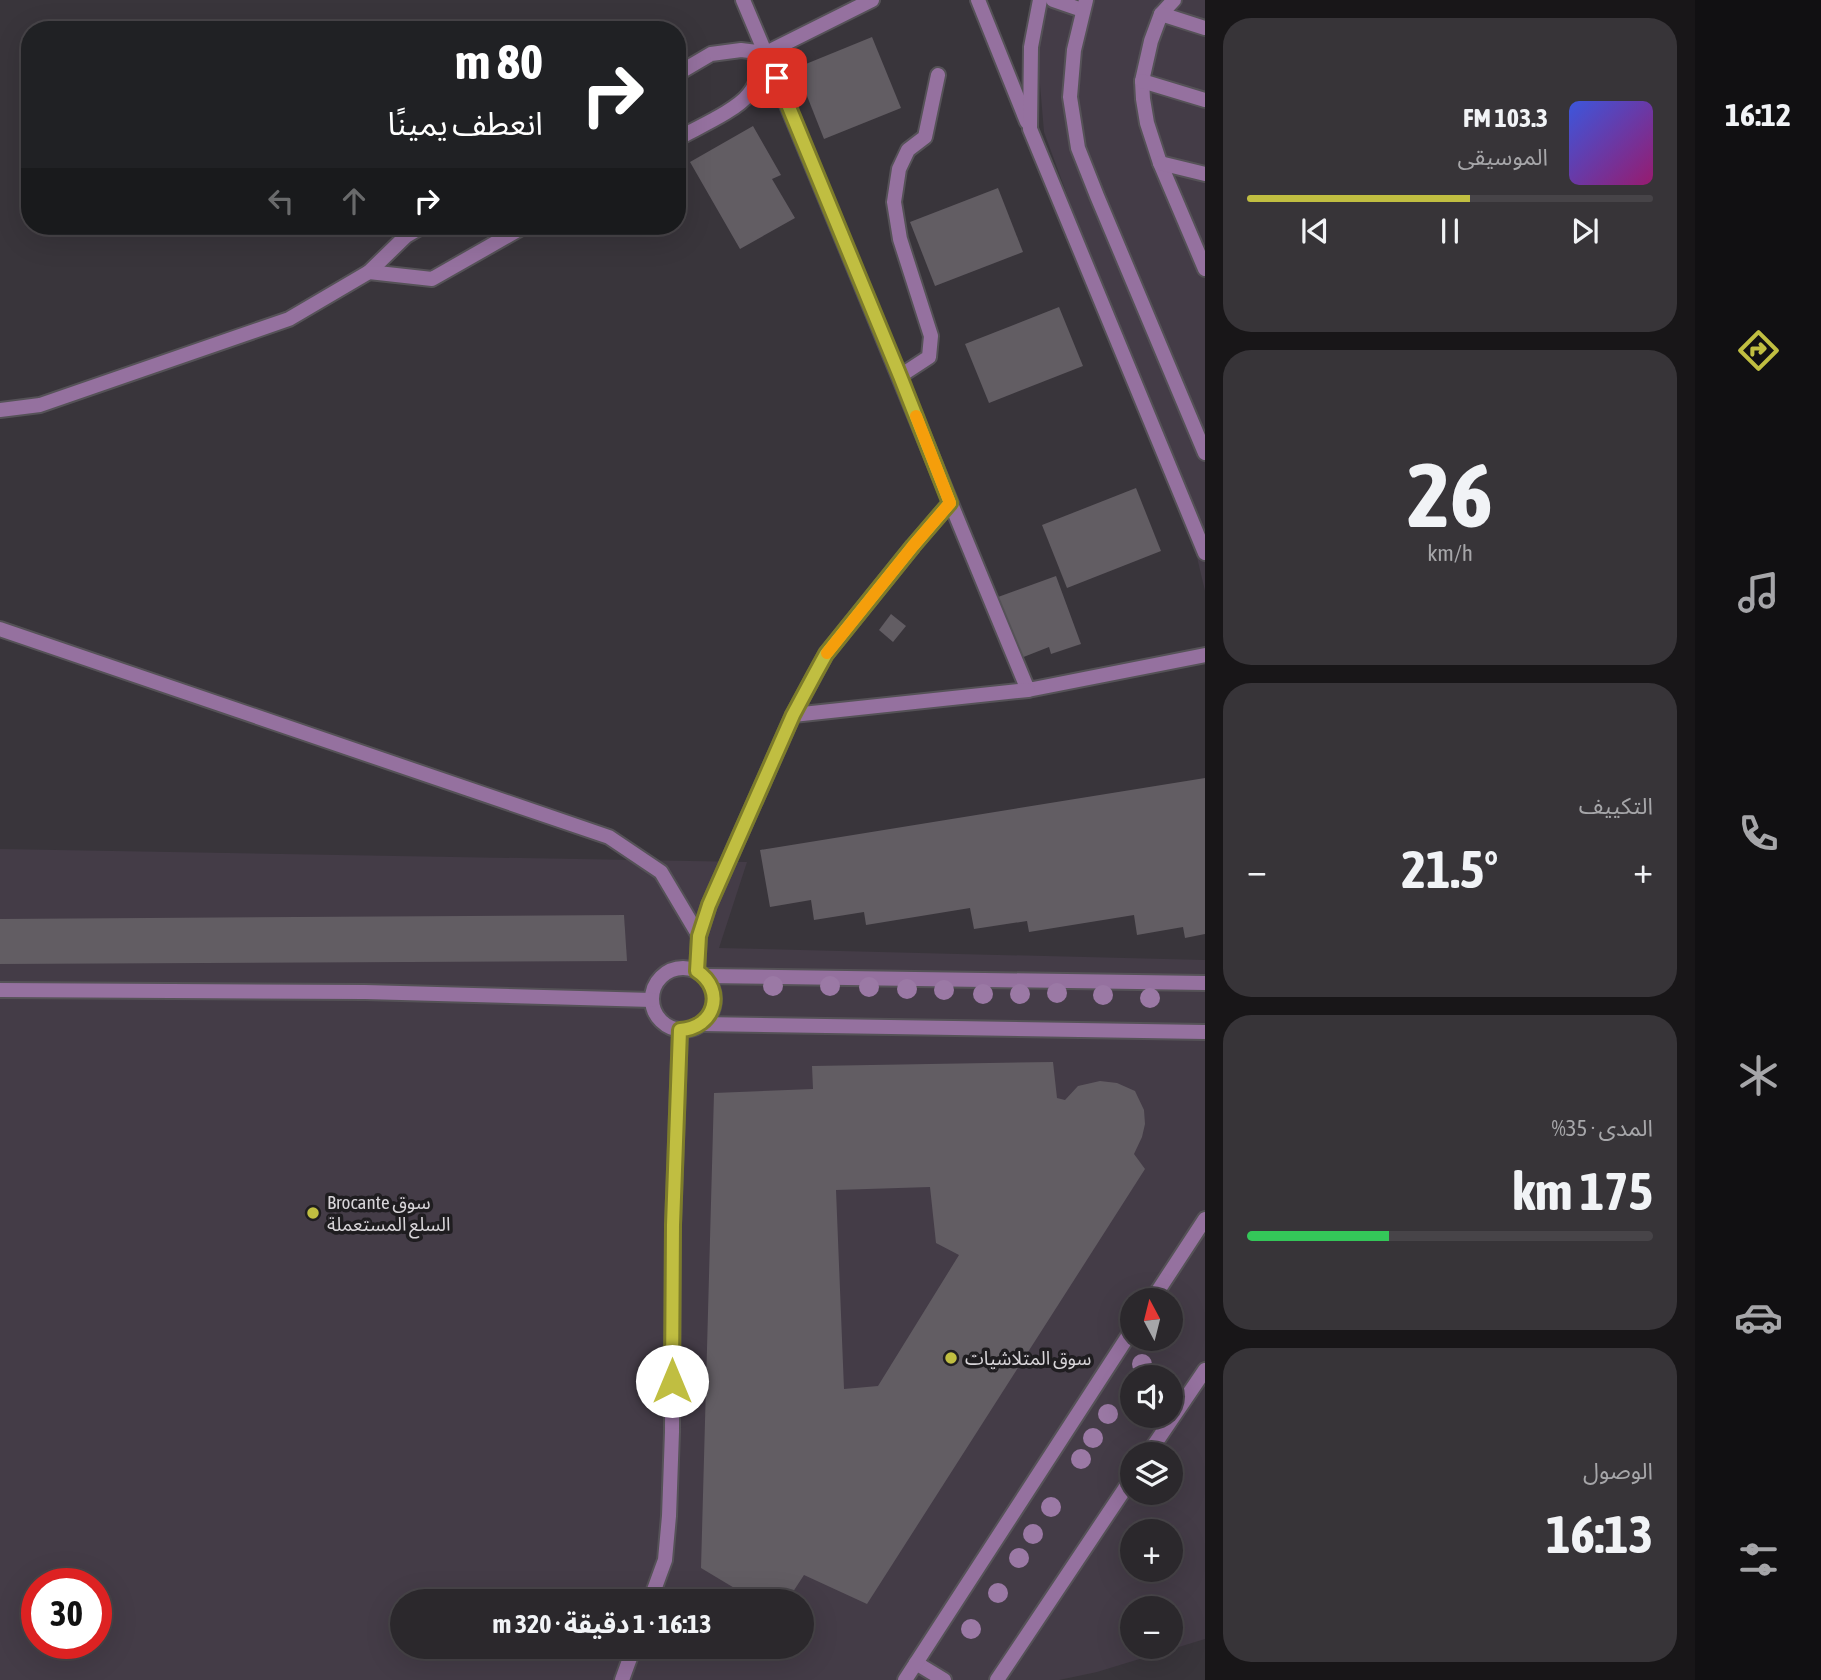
<!DOCTYPE html>
<html lang="ar">
<head>
<meta charset="utf-8">
<style>
  body { margin:0; font-family:"Asap Condensed","Noto Sans Arabic",sans-serif; background:#373438; color:#f1f3f6; direction:rtl; height:100vh; display:flex; flex-direction:column; font-size:26px; white-space:nowrap }
  * { box-sizing:border-box; margin:0 }
  p { font-size:23px; color:#a6a6a9 }
  .icon { flex:none; width:38px; height:38px; fill:none; stroke:currentColor; stroke-width:2; stroke-linecap:round; stroke-linejoin:round }
  .map { position:relative; flex:1; overflow:hidden; direction:ltr }
  .sheet { display:flex; flex-direction:column; gap:18px; padding:18px; background:#181618; width:490px }
  .sheet>* { flex:none }
  .top-card { position:absolute; left:21px; top:21px; width:665px; height:214px; border-radius:28px; box-shadow:0 7px 28px #0002,0 0 0 2px #474448; direction:rtl; background:#202124; color:#fff; overflow:hidden }
  .needle { width:46px; rotate:353deg }
  .controls { position:absolute; left:1120px; top:1288px; display:grid; gap:14px }
  .controls a { display:grid; place-items:center; width:63px; height:63px; border-radius:50%; background:#2b282c; box-shadow:0 7px 28px #0002,0 0 0 2px #474448; font-size:35px }
  .speed { position:absolute; left:21px; top:1568px; display:flex; gap:14px; font-size:35px; font-weight:700; text-align:center }
  .speed>* { display:grid; place-content:center; width:91px; height:91px; border-radius:50%; background:#2b282c; box-shadow:0 7px 28px #0002,0 0 0 2px #474448; line-height:1 }
  .speed .limit { border:10px solid #d22; background:#fff; color:#111 }
  .pin { position:absolute; display:grid; place-items:center; width:60px; height:60px; color:#fff; margin:-30px; border-radius:14px; box-shadow:0 4px 10px #0006 }
  .me { position:absolute; width:77px; margin:-38px; rotate:0deg; stroke-linejoin:round; filter:drop-shadow(0 0 5px #0008) }
  .turn { display:flex; align-items:center; gap:24px; height:147px; padding:0 28px; font-size:32px }
  .turn .icon { width:91px; height:91px; stroke-width:2.5 }
  .turn b { display:block; font-size:49px; line-height:60px }
  .lanes { display:flex; align-items:center; height:66px; padding:0 28px; background:#0003; justify-content:center; gap:35px; direction:ltr }
  .lanes .off { opacity:.35 }
  .big { font-size:52px; font-weight:700; line-height:1.1 }
  .sheet .card { flex:1; display:flex; flex-direction:column; justify-content:center; gap:10px; min-width:0; padding:0 24px; border-radius:28px; background:#373438 }
  .sheet .dial { align-items:center; gap:0 }
  .dial b { font-size:91px; line-height:1 }
  .song { display:flex; align-items:center; gap:21px }
  .cover { width:84px; height:84px; border-radius:10px; background:linear-gradient(135deg,hsl(230 70% 55%),hsl(320 70% 35%)) }
  .played { height:7px; border-radius:4px; background:linear-gradient(90deg,#c0be41 55%,#474448 55%) }
  .keys { display:flex; justify-content:space-around; direction:ltr }
  .heat { display:flex; justify-content:space-between; align-items:center; font-size:38px; direction:ltr }
  .charge { height:10px; border-radius:5px; background:linear-gradient(90deg,#34c759 35%,#474448 0) }
  .trip { position:absolute; left:390px; top:1589px; width:424px; height:70px; border-radius:35px; background:#2b282c; box-shadow:0 7px 28px #0002,0 0 0 2px #474448; font-weight:700; line-height:70px; text-align:center; direction:rtl }
  main { display:flex; flex:1; min-height:0 }
  .dock { display:flex; flex-direction:column; width:126px; justify-content:space-around; align-items:center; background:#111012; color:#a6a6a9 }
  .dock .icon { width:49px; height:49px }
  .dock .active { color:#c0be41 }
  .dock b { font-size:32px; color:#f1f3f6 }
  .map>svg:first-child { display:block }
  .built { fill:#443c47; fill-rule:evenodd }
  .building { fill:#625d63; fill-rule:evenodd }
  .lines { fill:none; stroke-linecap:round; stroke-linejoin:round }
  .service-casing { stroke:#555257; stroke-width:18 }
  .minor-casing { stroke:#555257; stroke-width:18 }
  .service { stroke:#95719f; stroke-width:14 }
  .minor { stroke:#95719f; stroke-width:14 }
  .tree { fill:#9b79a5 }
  .route-casing { stroke:#7d7c2a; stroke-width:18 }
  .route { stroke:#c0be41; stroke-width:12 }
  .slow { stroke:#f59e0b; stroke-width:12 }
  .poi-dot { fill:#c0be41; stroke:#1f1d20; stroke-width:2.5 }
  .labels { text-anchor:middle; stroke-width:7; stroke-linejoin:round; paint-order:stroke }
  .poi-label { font-size:19px; fill:#d7d4d8; stroke:#1f1d20; text-anchor:start }
</style>
</head>
<body>
<main>
<nav class="dock">
<b>16:12</b>
<svg class="icon active" aria-label="directions" viewBox="0 0 24 24"><path d="M12 3l9 9-9 9-9-9zM9 14v-3h6M13 9l2 2-2 2"/></svg>
<svg class="icon" aria-label="music" viewBox="0 0 24 24"><path d="M9 18V5l10-2v13"/><circle cx="6" cy="18" r="3"/><circle cx="16" cy="16" r="3"/></svg>
<svg class="icon" aria-label="phone" viewBox="0 0 24 24"><path d="M5 4h4l2 5-3 2q2 4 5 5l2-3 5 2v4C11 20 4 13 5 4z"/></svg>
<svg class="icon" aria-label="climate" viewBox="0 0 24 24"><path d="M12 3v18M4 7l16 10M4 17L20 7"/></svg>
<svg class="icon" aria-label="car" viewBox="0 0 24 24"><path d="M5 17H2v-5l4-1 3-4h7l3 4 3 1v5h-3M9 17h6M6 11h13"/><circle cx="7" cy="17" r="2"/><circle cx="17" cy="17" r="2"/></svg>
<svg class="icon" aria-label="filters" viewBox="0 0 24 24"><path d="M4 7h16M4 17h16"/><circle cx="9" cy="7" r="2"/><circle cx="15" cy="17" r="2"/></svg>
</nav>
<section class="sheet">
<div class="card">
<div class="song"><i class="cover"></i><div><b>103.3 FM</b><p>الموسيقى</p></div></div>
<div class="played"></div>
<div class="keys"><svg class="icon" aria-label="previous" viewBox="0 0 24 24"><path d="M18 5L8 12l10 7zM5 5v14"/></svg><svg class="icon" aria-label="pause" viewBox="0 0 24 24"><path d="M8 5v14M16 5v14"/></svg><svg class="icon" aria-label="next" viewBox="0 0 24 24"><path d="M6 5l10 7-10 7zM19 5v14"/></svg></div>
</div>
<div class="card dial"><b>26</b><p>km/h</p></div>
<div class="card"><p>التكييف</p>
<div class="heat"><a>−</a><b class="big">21.5°</b><a>+</a></div>
</div>
<div class="card"><p>المدى · 35%</p><b class="big">175 km</b><div class="charge"></div></div>
<div class="card"><p>الوصول</p><b class="big">16:13</b></div>
</section>
<div class="map">
<svg width="1205" height="1680" viewBox="0 0 1205 1680">
  <rect width="100%" height="100%" fill="#39353b"/>
  <g class="built">
    <polygon points="1042,0 1205,0 1205,591 1191,532 1044,132 1037,49"/>
    <path d="M0,849L747,862L719,948L1205,960V1639L1097,1672L1059,1680H0ZM1132,1300H1171V1339H1132ZM1132,1377H1171V1416H1132ZM1132,1454H1171V1493H1132ZM1132,1531H1171V1570H1132ZM37,1584H96V1643H37ZM402,1601H802V1647H402ZM1132,1608H1171V1647H1132Z"/>
  </g>
  <g class="building">
    <polygon points="872,37 901,108 824,139 796,68"/>
    <polygon points="753,126 781,175 772,179 795,218 740,249 690,162"/>
    <polygon points="998,188 1023,252 935,286 910,222"/>
    <polygon points="1059,307 1083,366 989,403 965,344"/>
    <polygon points="1136,488 1161,551 1067,588 1042,525"/>
    <polygon points="1056,576 1081,644 1051,654 1049,647 1021,658 998,597"/>
    <polygon points="891,614 906,626 893,642 879,630"/>
    <polygon points="1205,778 1205,934 1185,938 1183,927 1137,935 1134,915 1029,932 1027,921 974,929 970,908 866,925 864,912 814,920 811,900 770,907 760,850"/>
    <polygon points="624,915 627,961 0,964 0,919"/>
    <path d="M1053,1062L1057,1098L1065,1100L1078,1086L1100,1081L1117,1083L1135,1091L1144,1110L1145,1124L1142,1137L1134,1154L1145,1169L867,1604L804,1575L787,1601H756L701,1568L714,1093L813,1089L812,1066ZM930,1187L936,1243L959,1255L878,1386L844,1389L836,1190Z"/>
  </g>
  <g class="lines">
    <g class="service-casing">
      <g id="service">
        <polyline points="1174,0 1161,14 1151,41 1142,81 1143,99 1147,123 1160,163 1205,269"/>
        <polyline points="1161,14 1205,28"/>
        <polyline points="1142,81 1205,100"/>
        <polyline points="1160,163 1205,174"/>
        <polyline points="900,376 929,357 931,336 900,239 894,202 899,169 908,150 925,137 938,75"/>
        <polyline points="1148,1454 1205,1370"/>
        <polyline points="916,1663 944,1680"/>
        <polyline points="997,1680 1132,1478"/>
      </g>
    </g>
    <g class="minor-casing">
      <g id="minor">
        <path d="M743,0C840,229 932,460 1028,690L1205,655"/>
        <polyline points="978,0 1027,122"/>
        <polyline points="1040,0 1031,47 1030,129 1205,553"/>
        <polyline points="1053,0 1082,10"/>
        <polyline points="1086,0 1074,50 1070,97 1078,148 1097,196 1205,453"/>
        <polyline points="677,74 711,54 741,50 766,53 872,0"/>
        <path d="M677,139C696,128 736,111 749,94C758,83 762,67 766,53"/>
        <polyline points="369,272 432,279 525,226"/>
        <polyline points="0,410 40,405 289,319 369,272 406,236 423,226"/>
        <polyline points="0,629 609,837 661,872 699,936"/>
        <polyline points="793,715 1028,690"/>
        <circle cx="683" cy="999" r="31"/>
        <polyline points="697,971 699,936 709,905 793,715 826,654 913,546 950,503"/>
        <polyline points="705,976 1205,983"/>
        <polyline points="0,990 365,992 652,1000"/>
        <polyline points="701,1024 1205,1032"/>
        <polyline points="1152,1300 1205,1219"/>
        <polyline points="650,1601 665,1560 669,1516 672,1432 673,1225 680,1030"/>
        <polyline points="622,1680 634,1647"/>
        <polyline points="905,1680 1132,1330"/>
      </g>
    </g>
    <use href="#service" class="service"/>
    <use href="#minor" class="minor"/>
  </g>
  <g class="tree">
    <circle cx="773" cy="986" r="10"/>
    <circle cx="830" cy="986" r="10"/>
    <circle cx="869" cy="987" r="10"/>
    <circle cx="907" cy="989" r="10"/>
    <circle cx="944" cy="990" r="10"/>
    <circle cx="1057" cy="993" r="10"/>
    <circle cx="983" cy="994" r="10"/>
    <circle cx="1020" cy="994" r="10"/>
    <circle cx="1103" cy="995" r="10"/>
    <circle cx="1150" cy="998" r="10"/>
    <circle cx="1142" cy="1364" r="10"/>
    <circle cx="1108" cy="1414" r="10"/>
    <circle cx="1093" cy="1438" r="10"/>
    <circle cx="1081" cy="1459" r="10"/>
    <circle cx="1051" cy="1507" r="10"/>
    <circle cx="1033" cy="1534" r="10"/>
    <circle cx="1019" cy="1558" r="10"/>
    <circle cx="998" cy="1593" r="10"/>
    <circle cx="971" cy="1629" r="10"/>
  </g>
  <g class="lines">
    <g class="route-casing">
      <path id="route" d="M672,1381L673,1225L680,1030C715,1028 726,990 697,971L699,936L709,905L793,715L815,674L826,654L913,546L950,503L900,376L777,78"/>
    </g>
    <use href="#route" class="route"/>
    <polyline class="slow" points="827,653 913,546 950,503 916,416"/>
  </g>
  <g class="poi-dot">
    <circle cx="313" cy="1213" r="7"/>
    <circle cx="951" cy="1358" r="7"/>
  </g>
  <g class="labels">
    <g class="poi-label">
      <text x="327" y="1209">Brocante سوق<tspan x="327" dy="22">السلع المستعملة</tspan></text>
      <text x="965" y="1365">سوق المتلاشيات</text>
    </g>
  </g>
</svg>
<div class="controls">
<a><svg class="needle" viewBox="-14 -14 28 28"><path d="M0-13l5 13h-10z" fill="#e53935"/><path d="M0 13l5-13h-10z" fill="#a6a6a9"/></svg></a>
<a><svg class="icon" aria-label="sound" viewBox="0 0 24 24"><path d="M4 9h4l5-4v14l-5-4H4zM17 9q2 3 0 6"/></svg></a>
<a><svg class="icon" aria-label="layers" viewBox="0 0 24 24"><path d="M12 4l9 5-9 5-9-5zM3 14l9 5 9-5"/></svg></a>
<a>+</a>
<a>−</a>
</div>
<div class="speed"><div class="limit">30</div></div>
<div class="pin" style="left:777px;top:78px;background:#d93025"><svg class="icon" aria-label="arrive" viewBox="0 0 24 24"><path d="M6 21V4h12l-3 4 3 4H6"/></svg></div>
<svg class="me" style="left:672px;top:1381px" viewBox="-20 -20 40 40"><circle r="19" fill="#fff"/><path d="M0-13L10 11 0 6-10 11z" fill="#c0be41"/></svg>
<div class="trip">16:13 · 1 دقيقة · 320 m</div>
<div class="top-card">
<div class="turn"><svg class="icon" aria-label="right" viewBox="0 0 24 24"><path d="M7 20v-9h11M14 6l5 5-5 5"/></svg><div><b>80 m</b>انعطف يمينًا</div></div>
<div class="lanes"><svg class="icon off" aria-label="left" viewBox="0 0 24 24"><path d="M17 20v-9H6M10 6l-5 5 5 5"/></svg><svg class="icon off" aria-label="ahead" viewBox="0 0 24 24"><path d="M12 20V5M6 11l6-6 6 6"/></svg><svg class="icon" aria-label="right" viewBox="0 0 24 24"><path d="M7 20v-9h11M14 6l5 5-5 5"/></svg></div>
</div>
</div>
</main>
</body>
</html>
